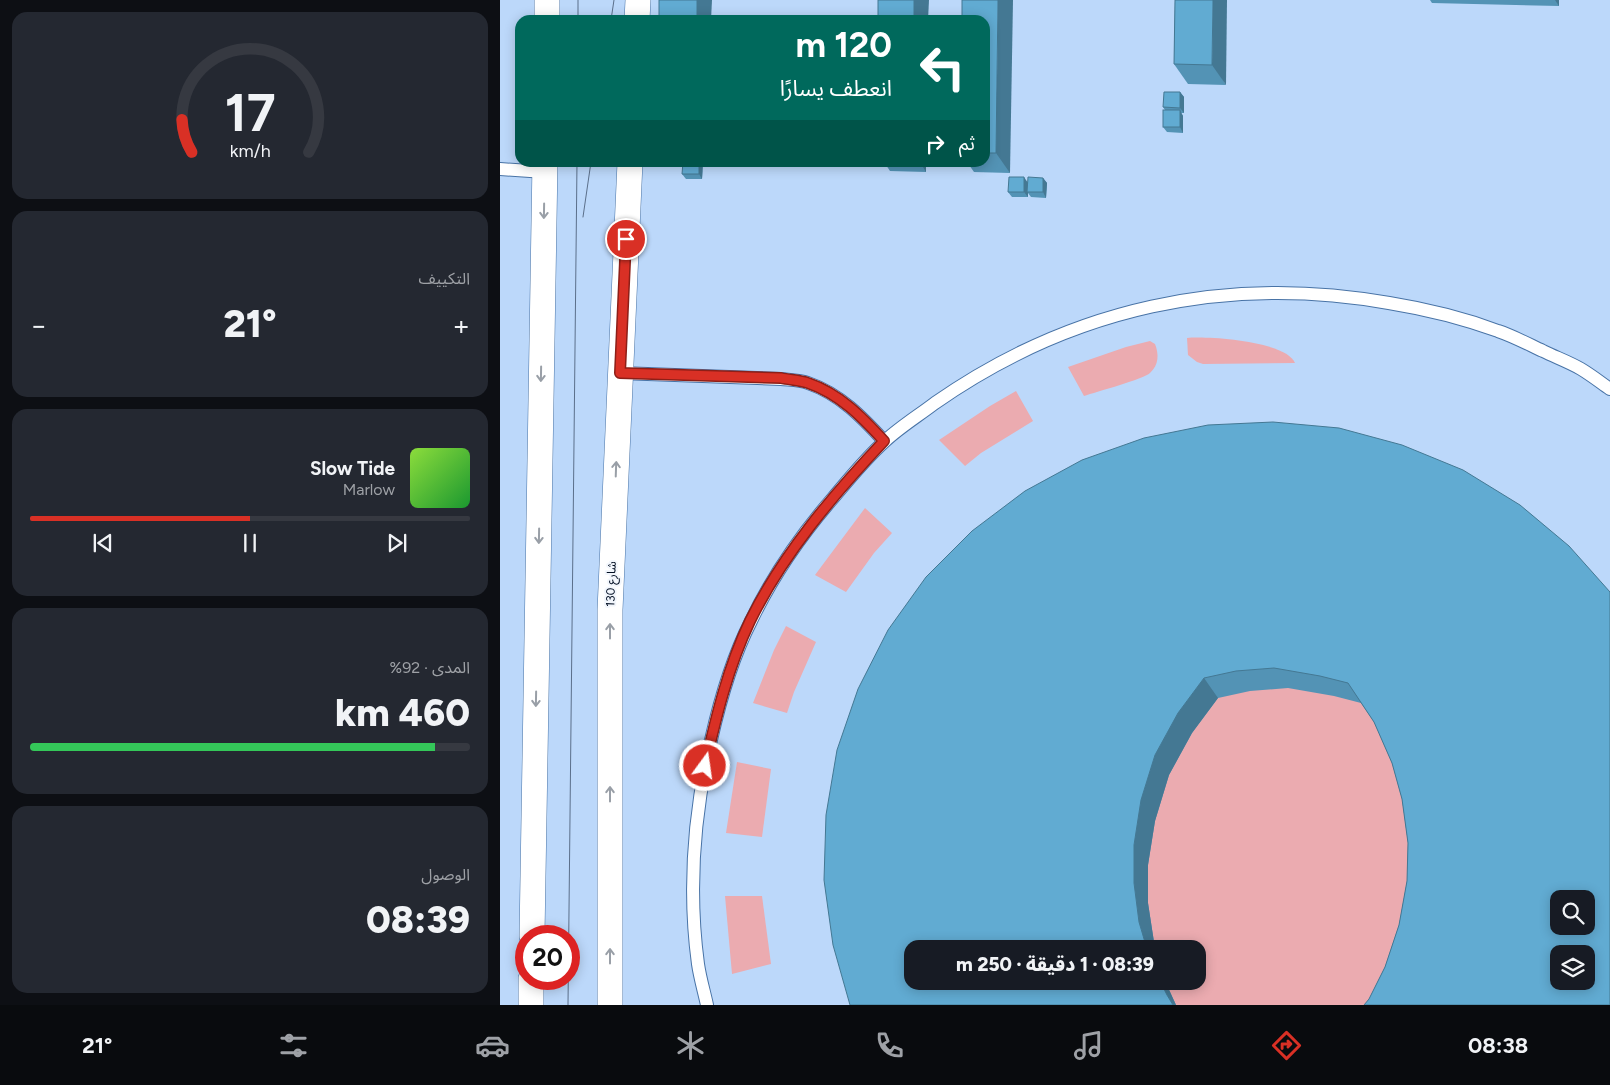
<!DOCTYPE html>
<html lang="ar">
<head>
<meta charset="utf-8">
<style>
  body { margin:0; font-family:Figtree,"Noto Sans Arabic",sans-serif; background:#242831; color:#f1f3f6; direction:rtl; height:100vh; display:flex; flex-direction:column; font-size:19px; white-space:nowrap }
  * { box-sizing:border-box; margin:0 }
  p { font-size:16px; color:#9ea1a6 }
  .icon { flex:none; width:28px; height:28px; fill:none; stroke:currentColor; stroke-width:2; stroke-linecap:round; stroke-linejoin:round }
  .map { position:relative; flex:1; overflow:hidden; direction:ltr }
  .side { display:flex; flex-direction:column; gap:12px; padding:12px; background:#0d0f14; width:500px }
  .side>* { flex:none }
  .hud { position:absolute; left:15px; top:15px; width:475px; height:152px; border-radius:15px; box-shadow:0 2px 12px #0003; direction:rtl; background:#00695c; color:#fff; overflow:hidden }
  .controls { position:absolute; left:1050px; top:890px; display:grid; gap:10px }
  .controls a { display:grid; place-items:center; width:45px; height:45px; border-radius:10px; background:#171b24; box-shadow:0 2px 12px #0003; font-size:25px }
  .speed { position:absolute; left:15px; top:925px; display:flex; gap:10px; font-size:25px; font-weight:700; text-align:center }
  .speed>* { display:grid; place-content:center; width:65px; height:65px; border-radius:50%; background:#171b24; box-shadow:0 2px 12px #0003; line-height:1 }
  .speed .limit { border:8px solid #d22; background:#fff; color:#111 }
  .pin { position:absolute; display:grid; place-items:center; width:42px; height:42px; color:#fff; margin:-21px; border:2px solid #fff; border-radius:50%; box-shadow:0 1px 5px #0007 }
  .me { position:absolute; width:55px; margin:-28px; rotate:14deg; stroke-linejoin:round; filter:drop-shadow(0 0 4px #0008) }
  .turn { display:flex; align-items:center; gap:18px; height:105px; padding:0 15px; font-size:22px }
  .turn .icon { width:65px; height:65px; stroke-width:2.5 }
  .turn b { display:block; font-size:35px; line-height:42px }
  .then { display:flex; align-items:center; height:48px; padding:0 15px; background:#0003; gap:10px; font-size:19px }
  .big { font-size:38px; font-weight:800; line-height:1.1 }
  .side .widget { flex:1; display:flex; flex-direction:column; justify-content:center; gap:8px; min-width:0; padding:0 18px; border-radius:15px; background:#242831 }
  .side .dial { align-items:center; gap:0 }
  .dial svg { height:130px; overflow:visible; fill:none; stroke:#363941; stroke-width:7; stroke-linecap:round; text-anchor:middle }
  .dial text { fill:#f1f3f6; stroke:none }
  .song { display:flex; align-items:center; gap:15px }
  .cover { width:60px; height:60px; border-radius:8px; background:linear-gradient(135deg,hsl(90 70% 55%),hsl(130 70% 35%)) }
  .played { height:5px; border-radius:2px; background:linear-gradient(90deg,#d93025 50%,#363941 50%) }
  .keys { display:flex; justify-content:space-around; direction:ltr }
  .heat { display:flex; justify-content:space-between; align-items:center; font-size:28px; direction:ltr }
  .charge { height:8px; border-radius:4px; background:linear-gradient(90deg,#34c759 92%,#363941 0) }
  .trip { position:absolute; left:404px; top:940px; width:302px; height:50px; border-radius:15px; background:#171b24; box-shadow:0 2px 12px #0003; font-weight:800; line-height:50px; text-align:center; direction:rtl }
  .dock { display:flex; height:80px; justify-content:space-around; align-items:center; background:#090b0e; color:#9ea1a6 }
  .dock .icon { width:35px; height:35px }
  .dock .current { color:#d93025 }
  .dock b { font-size:22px; color:#f1f3f6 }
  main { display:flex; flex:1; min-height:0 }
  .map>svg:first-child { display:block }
  .green { fill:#ebabb0; fill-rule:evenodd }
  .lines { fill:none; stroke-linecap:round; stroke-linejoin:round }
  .service-casing { stroke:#4873a6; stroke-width:14 }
  .minor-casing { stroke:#4873a6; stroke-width:26 }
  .service { stroke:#fff; stroke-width:12 }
  .minor { stroke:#fff; stroke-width:25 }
  .tram { stroke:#5b6f8a; stroke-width:1 }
  .wall { fill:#5393b5 }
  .shaded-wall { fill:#447893 }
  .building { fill:#61abd2; stroke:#447893; fill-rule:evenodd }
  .oneway { stroke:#999fa7 }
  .route-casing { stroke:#8d1f18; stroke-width:12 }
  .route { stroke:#d93025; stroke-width:9 }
  .labels { text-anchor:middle; stroke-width:4; stroke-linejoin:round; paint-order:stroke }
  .street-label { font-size:12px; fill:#010e22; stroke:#f2f6fc }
</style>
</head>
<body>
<main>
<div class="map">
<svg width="1110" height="1005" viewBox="0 0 1110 1005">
  <rect width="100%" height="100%" fill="#bcd8fa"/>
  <g class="green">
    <path d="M687,338C708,336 786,341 795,363L703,364L697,362L688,355Z"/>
    <path d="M650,341L655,344C659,354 659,365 650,373C644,379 596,392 584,396L568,367L626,347Z"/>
    <polygon points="516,391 533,421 481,453 465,466 439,440 490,406"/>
    <polygon points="365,508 392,533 374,553 346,592 315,575"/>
    <path d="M1034,525L1110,1005H358L338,900ZM1059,899H1086V926H1059ZM412,949H698V981H412ZM1059,954H1086V981H1059Z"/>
    <polygon points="286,626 316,642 294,692 287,713 253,703 274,650"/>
    <polygon points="237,762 271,769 262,837 226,833"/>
    <polygon points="225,896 262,896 271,964 232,974"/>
  </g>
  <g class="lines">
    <g class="service-casing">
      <g id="service">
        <polyline points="0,169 45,172"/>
        <path d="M120,373L281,379C290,380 300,380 308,383C340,394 362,417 384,441"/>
        <path d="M207,1005C204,991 200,978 198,964C188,890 194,813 211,740C220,700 232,658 251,621C272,577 301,535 333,498C349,479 366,458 385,441C400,427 418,416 435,403C571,308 726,274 889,303C926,309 963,318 998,331C1013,336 1028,344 1043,351C1055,357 1069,362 1081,369C1091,375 1100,382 1110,389"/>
      </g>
    </g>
    <g class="minor-casing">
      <g id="minor">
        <polyline points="47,20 47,0"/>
        <polyline points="137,20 138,0"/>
        <polyline points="32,936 45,162"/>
        <polyline points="31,1005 31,979"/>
        <polyline points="110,1005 110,610 130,162"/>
      </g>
    </g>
    <use href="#service" class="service"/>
    <use href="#minor" class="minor"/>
    <g class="tram">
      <polyline points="78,20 78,0"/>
      <polyline points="111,20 114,0"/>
      <polyline points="83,217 91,162"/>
      <polyline points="68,1005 77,162"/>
    </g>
  </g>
  <g class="wall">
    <polygon points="675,0 726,85 688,84 674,64"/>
    <polygon points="930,0 1059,0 1059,6 932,3"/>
    <polygon points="485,20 510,173 474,172 467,162 485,162"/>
    <polygon points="680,92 684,97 684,113 681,113 683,116 683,133 667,132 663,127 665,110 663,107"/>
    <polygon points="203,162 202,179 186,179 182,174"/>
    <polygon points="384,162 426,162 426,172 390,171"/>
    <polygon points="543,178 547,183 546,198 531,197 528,193 528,197 512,197 508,192 527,182"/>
    <polygon points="1110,592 869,999 885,967 899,925 907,881 908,843 902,799 892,763 874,722 861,703 834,696 788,688 750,691 718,698 692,733 669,775 655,821 648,865 648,903 654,942 656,949 412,949 412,981 665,981 676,1005 350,1005 337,750"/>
  </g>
  <g class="shaded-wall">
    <polygon points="197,0 212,0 211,20 197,20"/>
    <polygon points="414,0 429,0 428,20 414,20"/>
    <polygon points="498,0 513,0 510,173 496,153"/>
    <polygon points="713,0 727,0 726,85 712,65"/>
    <polygon points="1055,0 1059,0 1059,6"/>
    <polygon points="680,92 684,97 684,113 680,108"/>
    <polygon points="680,110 683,116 683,133 680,127"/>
    <polygon points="199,162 203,162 202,179 199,174"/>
    <polygon points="420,162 426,162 426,172"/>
    <polygon points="524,177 528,183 528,197 524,192"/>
    <polygon points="543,178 547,183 546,198 543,192"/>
    <polygon points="704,678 718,698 692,733 669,775 655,821 648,865 648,903 654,942 656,949 647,949 639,922 634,883 634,845 641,800 655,755 678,713"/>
    <polygon points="660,981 665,981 676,1005 673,1005 667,995"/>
  </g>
  <g class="building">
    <rect x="159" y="0" width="38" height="20"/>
    <rect x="378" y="0" width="36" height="20"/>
    <polygon points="462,0 498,0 496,153 485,153 485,20 462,20"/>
    <polygon points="675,0 713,0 712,65 674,64"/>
    <polygon points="664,92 680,92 680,108 663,107"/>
    <rect x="663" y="110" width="17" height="17"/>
    <polygon points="183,162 199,162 199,174 182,174"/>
    <polygon points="509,177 524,177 524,192 508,192"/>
    <polygon points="528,177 543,178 543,192 527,192"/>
    <path d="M773,422L839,428L902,445L963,470L1020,505L1069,546L1110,592V1005H864L869,999L885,967L899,925L907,881L908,843L902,799L892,763L874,722L848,683L820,676L774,668L736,671L704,678L678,713L655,755L641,800L634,845V883L639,922L647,949H412V981H660L667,995L673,1005H350L333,945L324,880L326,815L337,750L358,689L388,630L426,577L472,531L525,491L582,460L644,438L708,425ZM1059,899H1086V926H1059ZM1059,954H1086V981H1059Z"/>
  </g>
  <defs><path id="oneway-shaft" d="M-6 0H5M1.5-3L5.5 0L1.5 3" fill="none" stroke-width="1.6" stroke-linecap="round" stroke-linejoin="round" transform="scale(1.25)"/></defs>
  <g class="oneway">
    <use href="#oneway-shaft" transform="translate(44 211) rotate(91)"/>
    <use href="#oneway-shaft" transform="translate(41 374) rotate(91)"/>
    <use href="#oneway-shaft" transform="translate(116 469) rotate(-88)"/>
    <use href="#oneway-shaft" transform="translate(39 536) rotate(91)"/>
    <use href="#oneway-shaft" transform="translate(110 631) rotate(-90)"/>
    <use href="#oneway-shaft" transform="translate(36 699) rotate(91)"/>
    <use href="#oneway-shaft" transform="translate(110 794) rotate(-90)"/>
    <use href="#oneway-shaft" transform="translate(110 956) rotate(-90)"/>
  </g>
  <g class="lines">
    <g class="route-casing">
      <path id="route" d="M126,239L120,373L281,378C290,380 300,380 308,383C340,394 362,417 384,441C333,495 283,554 250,621C228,667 216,717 205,766"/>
    </g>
    <use href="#route" class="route"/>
  </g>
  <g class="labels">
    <g class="street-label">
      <text transform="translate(111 584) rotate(-88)" y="4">شارع 130</text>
    </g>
  </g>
</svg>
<div class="controls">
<a><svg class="icon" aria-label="search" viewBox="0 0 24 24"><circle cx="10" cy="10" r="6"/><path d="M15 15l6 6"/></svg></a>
<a><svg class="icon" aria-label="layers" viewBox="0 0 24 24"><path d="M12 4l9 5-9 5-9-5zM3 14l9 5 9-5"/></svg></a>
</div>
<div class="speed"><div class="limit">20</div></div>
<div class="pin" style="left:126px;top:239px;background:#d93025"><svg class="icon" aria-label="arrive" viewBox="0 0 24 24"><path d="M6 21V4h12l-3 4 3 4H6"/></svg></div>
<svg class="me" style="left:205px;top:766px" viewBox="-20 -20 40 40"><circle r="17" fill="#d93025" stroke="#fff" stroke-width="3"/><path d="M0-11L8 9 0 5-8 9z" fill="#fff"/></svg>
<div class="trip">08:39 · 1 دقيقة · 250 m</div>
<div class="hud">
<div class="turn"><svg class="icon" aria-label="left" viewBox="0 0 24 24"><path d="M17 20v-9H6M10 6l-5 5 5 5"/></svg><div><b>120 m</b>انعطف يسارًا</div></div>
<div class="then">ثم<svg class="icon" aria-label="right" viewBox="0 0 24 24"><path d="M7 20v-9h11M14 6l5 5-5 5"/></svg></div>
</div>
</div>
<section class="side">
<div class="widget dial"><svg viewBox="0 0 100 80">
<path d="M14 69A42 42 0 1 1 86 69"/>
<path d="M14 69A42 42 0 0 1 8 49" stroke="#d93025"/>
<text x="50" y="56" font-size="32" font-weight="700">17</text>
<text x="50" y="72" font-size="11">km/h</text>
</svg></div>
<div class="widget"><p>التكييف</p>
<div class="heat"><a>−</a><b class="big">21°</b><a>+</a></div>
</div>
<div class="widget">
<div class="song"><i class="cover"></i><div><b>Slow Tide</b><p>Marlow</p></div></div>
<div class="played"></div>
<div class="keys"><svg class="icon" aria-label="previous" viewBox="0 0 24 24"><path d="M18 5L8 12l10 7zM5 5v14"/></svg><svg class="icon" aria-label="pause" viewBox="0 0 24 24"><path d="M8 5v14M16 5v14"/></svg><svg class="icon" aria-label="next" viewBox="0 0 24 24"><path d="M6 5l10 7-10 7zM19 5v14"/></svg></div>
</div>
<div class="widget"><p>المدى · 92%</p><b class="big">460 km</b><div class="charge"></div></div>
<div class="widget"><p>الوصول</p><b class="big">08:39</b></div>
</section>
</main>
<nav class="dock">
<b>08:38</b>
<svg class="icon current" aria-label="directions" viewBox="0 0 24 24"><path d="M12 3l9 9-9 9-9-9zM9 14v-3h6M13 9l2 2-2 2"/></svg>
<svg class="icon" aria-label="music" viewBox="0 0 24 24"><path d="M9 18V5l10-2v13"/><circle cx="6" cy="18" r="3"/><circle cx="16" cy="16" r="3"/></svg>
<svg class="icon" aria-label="phone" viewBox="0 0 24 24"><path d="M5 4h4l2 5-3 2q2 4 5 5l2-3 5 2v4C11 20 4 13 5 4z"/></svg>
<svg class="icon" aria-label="climate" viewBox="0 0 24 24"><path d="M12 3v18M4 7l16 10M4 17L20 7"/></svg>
<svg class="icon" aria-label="car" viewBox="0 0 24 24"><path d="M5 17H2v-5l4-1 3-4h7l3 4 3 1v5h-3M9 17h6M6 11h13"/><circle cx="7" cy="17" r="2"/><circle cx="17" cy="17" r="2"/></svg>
<svg class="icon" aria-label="filters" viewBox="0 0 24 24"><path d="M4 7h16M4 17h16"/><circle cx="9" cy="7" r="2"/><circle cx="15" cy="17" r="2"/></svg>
<b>21°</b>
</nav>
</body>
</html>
